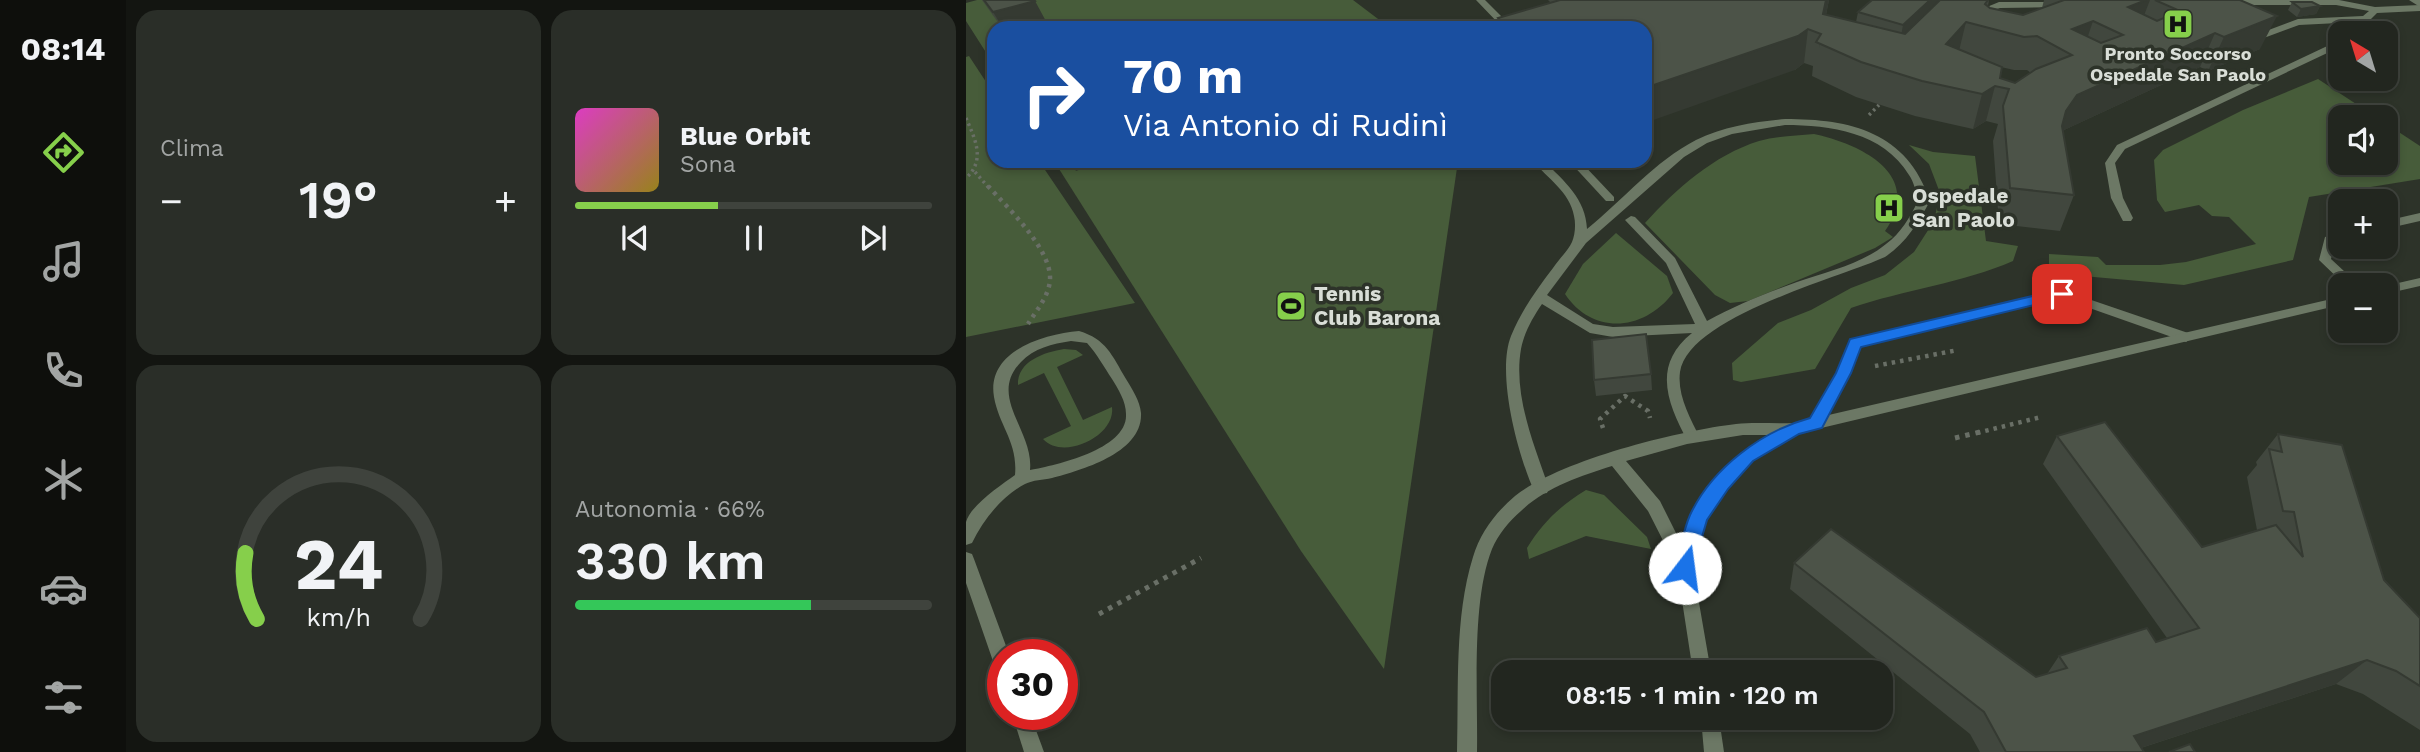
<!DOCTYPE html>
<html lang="it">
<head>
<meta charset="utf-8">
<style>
  body { margin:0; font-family:"Work Sans",sans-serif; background:#2a2e28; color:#f1f3f6; height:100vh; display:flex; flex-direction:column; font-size:26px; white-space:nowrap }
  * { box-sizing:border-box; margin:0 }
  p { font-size:23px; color:#a2a5a4 }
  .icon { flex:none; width:38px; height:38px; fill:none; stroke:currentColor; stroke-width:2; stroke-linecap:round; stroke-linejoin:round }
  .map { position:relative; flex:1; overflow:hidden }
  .side { display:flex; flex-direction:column; gap:10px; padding:10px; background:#131511; width:840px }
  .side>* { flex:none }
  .hud { position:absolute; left:21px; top:21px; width:665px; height:147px; border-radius:21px; box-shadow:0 4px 10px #0003,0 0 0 2px #3f433d; background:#1a4fa0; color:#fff; overflow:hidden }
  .needle { width:46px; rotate:322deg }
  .controls { position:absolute; left:1362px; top:21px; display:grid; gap:14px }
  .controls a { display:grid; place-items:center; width:70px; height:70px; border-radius:14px; background:#22261f; box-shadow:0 4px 10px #0003,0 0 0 2px #3f433d; font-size:35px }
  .speed { position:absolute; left:21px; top:639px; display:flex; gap:14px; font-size:35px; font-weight:700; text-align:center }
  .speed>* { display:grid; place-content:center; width:91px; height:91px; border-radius:50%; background:#22261f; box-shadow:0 4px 10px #0003,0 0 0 2px #3f433d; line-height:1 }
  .speed .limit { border:10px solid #d22; background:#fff; color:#111 }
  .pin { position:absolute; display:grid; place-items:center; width:60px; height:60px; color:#fff; margin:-30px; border-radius:14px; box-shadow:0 4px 10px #0006 }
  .me { position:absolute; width:77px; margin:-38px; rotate:15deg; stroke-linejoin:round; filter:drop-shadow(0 0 5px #0008) }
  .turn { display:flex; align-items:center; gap:24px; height:147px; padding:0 21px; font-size:32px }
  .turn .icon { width:91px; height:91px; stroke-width:2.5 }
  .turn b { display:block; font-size:49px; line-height:60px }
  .big { font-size:52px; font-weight:600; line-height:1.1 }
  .side .tile { flex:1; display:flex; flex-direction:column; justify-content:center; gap:10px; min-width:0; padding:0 24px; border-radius:21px; background:#2a2e28 }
  .side .dial { align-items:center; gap:0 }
  .dial svg { height:182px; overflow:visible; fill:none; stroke:#3f433d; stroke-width:7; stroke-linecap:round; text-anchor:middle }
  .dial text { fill:#f1f3f6; stroke:none }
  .song { display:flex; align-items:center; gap:21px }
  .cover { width:84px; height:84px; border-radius:10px; background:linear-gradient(135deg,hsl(310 70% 55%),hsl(50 70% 35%)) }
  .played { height:7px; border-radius:4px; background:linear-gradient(90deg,#86cf4b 40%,#3f433d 40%) }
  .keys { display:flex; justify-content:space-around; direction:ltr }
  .heat { display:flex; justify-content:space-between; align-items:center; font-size:38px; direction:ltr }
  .charge { height:10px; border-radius:5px; background:linear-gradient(90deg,#34c759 66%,#3f433d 0) }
  .side .tiles { flex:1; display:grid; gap:10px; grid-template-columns:repeat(2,1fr) }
  .trip { position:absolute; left:525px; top:660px; width:402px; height:70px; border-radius:21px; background:#22261f; box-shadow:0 4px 10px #0003,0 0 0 2px #3f433d; font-weight:600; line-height:70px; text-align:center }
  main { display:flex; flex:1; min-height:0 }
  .tab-bar { display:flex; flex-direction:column; width:126px; justify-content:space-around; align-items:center; background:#0e0f0c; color:#a2a5a4 }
  .tab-bar .icon { width:49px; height:49px }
  .tab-bar .on { color:#86cf4b }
  .tab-bar b { font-size:32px; color:#f1f3f6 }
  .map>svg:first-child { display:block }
  .green { fill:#475c3a }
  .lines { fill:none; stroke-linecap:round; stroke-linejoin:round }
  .path-far2 { stroke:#696f66; stroke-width:3.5; stroke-dasharray:2.5 3.5; stroke-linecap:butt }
  .path-far1 { stroke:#696f66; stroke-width:4.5; stroke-dasharray:3.5 5; stroke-linecap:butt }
  .path { stroke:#696f66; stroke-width:5; stroke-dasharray:4.5 6; stroke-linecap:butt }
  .lane { fill:#6c7865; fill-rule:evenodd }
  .street { fill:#6c7865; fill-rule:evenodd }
  .wall { fill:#41473e; fill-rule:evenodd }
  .shaded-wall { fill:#353a32 }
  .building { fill:#4c5348; stroke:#353a32; stroke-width:2; fill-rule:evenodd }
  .route { fill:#1a73e8; stroke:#114b97; stroke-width:2 }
  .labels { text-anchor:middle; stroke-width:7; stroke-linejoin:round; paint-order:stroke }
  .far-poi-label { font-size:18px; font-weight:bold; fill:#d9ded7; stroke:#2d3329 }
  .poi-label { font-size:21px; font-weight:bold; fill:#d9ded7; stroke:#2d3329; text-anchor:start }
</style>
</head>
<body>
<main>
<nav class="tab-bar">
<b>08:14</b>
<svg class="icon on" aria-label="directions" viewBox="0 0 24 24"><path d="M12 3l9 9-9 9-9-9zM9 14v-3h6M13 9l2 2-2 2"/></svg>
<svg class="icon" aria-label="music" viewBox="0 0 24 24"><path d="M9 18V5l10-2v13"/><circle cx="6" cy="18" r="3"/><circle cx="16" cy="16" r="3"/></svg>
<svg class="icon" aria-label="phone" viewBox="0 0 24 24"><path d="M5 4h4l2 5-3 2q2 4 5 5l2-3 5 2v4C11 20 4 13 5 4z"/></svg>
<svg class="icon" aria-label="climate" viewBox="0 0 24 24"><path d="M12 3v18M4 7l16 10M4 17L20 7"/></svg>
<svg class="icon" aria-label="car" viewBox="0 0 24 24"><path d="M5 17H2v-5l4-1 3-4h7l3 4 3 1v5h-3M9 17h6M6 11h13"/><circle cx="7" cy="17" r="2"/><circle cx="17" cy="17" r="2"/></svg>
<svg class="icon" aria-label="filters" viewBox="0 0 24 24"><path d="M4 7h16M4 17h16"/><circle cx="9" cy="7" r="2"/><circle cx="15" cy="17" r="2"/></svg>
</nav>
<section class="side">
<div class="tiles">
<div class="tile"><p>Clima</p>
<div class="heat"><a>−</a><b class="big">19°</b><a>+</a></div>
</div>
<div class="tile">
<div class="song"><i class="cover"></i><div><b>Blue Orbit</b><p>Sona</p></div></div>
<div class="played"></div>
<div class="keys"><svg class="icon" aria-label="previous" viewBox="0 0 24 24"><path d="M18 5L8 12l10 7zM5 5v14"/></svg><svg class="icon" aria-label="pause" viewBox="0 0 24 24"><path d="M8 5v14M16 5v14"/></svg><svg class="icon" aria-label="next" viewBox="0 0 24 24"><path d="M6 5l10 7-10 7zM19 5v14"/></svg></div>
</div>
<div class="tile dial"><svg viewBox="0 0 100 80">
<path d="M14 69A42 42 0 1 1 86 69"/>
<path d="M14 69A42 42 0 0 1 9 40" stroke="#86cf4b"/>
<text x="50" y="56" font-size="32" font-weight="700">24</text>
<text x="50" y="72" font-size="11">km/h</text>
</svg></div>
<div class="tile"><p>Autonomia · 66%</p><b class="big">330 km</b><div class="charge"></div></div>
</div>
</section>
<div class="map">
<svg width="1454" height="752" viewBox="0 0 1454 752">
  <rect width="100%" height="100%" fill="#2d3329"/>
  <g class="green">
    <polygon points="11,0 387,0 424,28 28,28 28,65 0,21 0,3"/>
    <polygon points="3,56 28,94 28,161 73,161 169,303 0,337 0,57"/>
    <polygon points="1352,79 1410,117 1374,117 1374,163 1419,163 1419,123 1454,146 1454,179 1343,197 1327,260 1218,285 1083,273 1083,254 1132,257 1140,265 1194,265 1220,262 1290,244 1263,217 1246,216 1233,205 1199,212 1191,200 1188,160 1197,150 1277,110"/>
    <path d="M848,134C894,144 959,174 919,231L927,237L909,248L782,301L764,303L749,295L679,223C710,189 748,155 793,141C811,136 830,136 848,134Z"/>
    <path d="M943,145L967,152L1009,156L1020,241L1052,246L1047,261C997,283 937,290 885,308L849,369L775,382L767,380L766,363L812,323L845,310L885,288L919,275L948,252L968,221L974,193L963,164Z"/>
    <polygon points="88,161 492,161 418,669 335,551"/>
    <path d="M650,233L701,276L707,293C678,331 627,336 599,294L617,264Z"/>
    <path d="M98,349L110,350L117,355L91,367L117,420L146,407C150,436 97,461 77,439L105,426L78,373L52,385C51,361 79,352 98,349Z"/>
    <path d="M620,490L638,495L681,537L685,549L620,536L563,559L561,548C577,522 594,506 620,490Z"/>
  </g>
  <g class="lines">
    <g class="path-far2">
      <polyline points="903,115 913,105"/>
      <path d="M0,118C9,139 20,160 0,178"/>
      <polyline points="9,172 23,188"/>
    </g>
    <g class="path-far1">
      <path d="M22,186C42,208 86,250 84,280C83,296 70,311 62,324"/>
      <polyline points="909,366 992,350"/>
      <polyline points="637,428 634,419 659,396 682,411 684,418"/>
      <polyline points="1011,433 1075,417"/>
    </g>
    <g class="path">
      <polyline points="989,438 1018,431"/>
      <polyline points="133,614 235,558"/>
    </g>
    <g class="lane">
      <polygon points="510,0 519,0 540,21 548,19 552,22 535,26"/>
      <polygon points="1264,0 1373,0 1409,7 1454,5 1454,11 1411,13 1391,33 1381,33 1392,22 1333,25 1287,42 1284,41 1284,37 1332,19 1397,16 1403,11 1370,5 1261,5 1261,1"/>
      <polygon points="1093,2 1096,3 1096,7 1034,8 1023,12 1028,22 1024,25 1014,15 1016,9 1033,2"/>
      <polygon points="1374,40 1374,47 1159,149 1149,163 1157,198 1167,218 1165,221 1157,221 1145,198 1139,163 1151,145"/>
      <path d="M819,119C885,119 941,132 964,201C952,223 940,243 919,257C873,278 722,317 714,372C711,395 724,418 734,438L732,442H722C702,404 685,366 726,333L647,337L624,333L576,304C567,317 558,333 555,349C547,395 568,445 583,488L581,493L575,494L569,493C552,456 530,374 545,336C555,311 571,289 587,268C592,260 602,251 606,242C609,235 610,224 608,216C604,192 581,178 567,161H578C598,181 620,199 621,229C657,200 689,161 730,140C758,126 789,122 819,119ZM819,125C864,125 917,132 943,175C948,182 950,192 952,201C944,217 935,233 920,244C896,264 860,272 831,282C800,293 770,305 741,321L709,258L669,217L665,216L659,220L700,263L729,324L647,327L627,324L581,295L620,243L718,157L741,143L766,134Z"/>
      <polygon points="603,161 614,161 648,197 648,201 640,201"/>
      <polygon points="1454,213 1454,221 1419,229 1419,221"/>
      <polygon points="1374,232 1374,240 1369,242 1365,259 1393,285 1379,285 1353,260 1359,237"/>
      <polygon points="1096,290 1225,334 1227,337 1220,342 1095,298 894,347 884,373 855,427 845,427 843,423 870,373 884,340"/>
      <path d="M113,331C140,339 146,355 160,379C166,389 174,401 175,413C177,453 115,470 86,478C77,480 67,480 59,484C36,496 17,520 6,543L0,545C0,538 0,529 0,522C4,506 35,485 49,475C52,442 33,426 28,397C20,351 78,334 113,331ZM105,341L121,343C131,354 138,367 146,379C152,389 160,401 160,414C162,449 91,465 64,470C68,430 21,397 55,362C68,348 86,344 105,341Z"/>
      <polygon points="0,552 6,554 8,559 43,654 37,654 37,673 31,670 28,664 0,583"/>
      <polygon points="46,714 64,714 78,752 58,752"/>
    </g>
    <g class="street">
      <polygon points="1443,0 1454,0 1454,7"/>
      <polygon points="1454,278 1454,286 1419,294 1419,286"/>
      <path d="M1374,297V305L830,434L786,460L761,489L740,519L727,568L745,672H727L711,568L682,511L646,466C614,476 579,488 555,511C543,521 532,535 526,549C505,602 512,694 511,752H491C493,688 488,618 507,557C514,533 530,512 549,496C595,460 711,431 770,424C789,422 809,424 828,423ZM777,435H805L776,452L751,479L727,512L717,547L694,501L660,461L721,444Z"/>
      <polygon points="735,718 753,718 758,752 738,752"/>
    </g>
  </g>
  <g class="wall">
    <polygon points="16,0 68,0 83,27 36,28"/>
    <path d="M582,0H863L860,15L890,22L892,12L1023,0L1022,6L1024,8L1057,15L1076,8L1078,0H1274L1294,49L1242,71L1234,67L1098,130L1097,132L1108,195L1094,231L1033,224L1027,141L1032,124L1020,121L1007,129L949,116L890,97L846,76L847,66L838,63L829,70L679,28L533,27L532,18L585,3ZM1035,67L1048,70H1061L1065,73L1049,83L1034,78Z"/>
    <polygon points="1326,2 1354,6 1350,14 1331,17 1322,10"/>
    <polygon points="685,374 686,390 630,396 628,380"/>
    <polygon points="1312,434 1418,580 1454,618 1454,730 1397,694 1370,684 1175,748 1178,752 1014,752 1004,734 824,589 828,563 1070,677 1081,674 1093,656 1190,642 1201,638 1077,464 1091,436 1236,547 1291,530 1281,477 1291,465 1290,462"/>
  </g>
  <g class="shaded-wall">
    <polygon points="860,0 863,0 853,48 857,14"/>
    <polygon points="964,0 982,0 933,47 937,25"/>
    <polygon points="1180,0 1184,0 1172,31 1162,7"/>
    <polygon points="69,1 83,27 37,28 27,12"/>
    <polygon points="1354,6 1350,14 1331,17 1335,9"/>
    <polygon points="1311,16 1294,49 1242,71 1258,37"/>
    <polygon points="1127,21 1116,54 1106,29"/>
    <polygon points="1000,22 992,55 980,44"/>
    <polygon points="842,29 838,63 829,70 679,123 679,88"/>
    <polygon points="1249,33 1234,67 1098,130 1087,146 1100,111 1111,95"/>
    <polygon points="1029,86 1020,121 1007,129 1016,94"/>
    <polygon points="109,161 137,161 110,171 105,163"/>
    <polygon points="1401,660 1370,684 1162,752 1168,736"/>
  </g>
  <g class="building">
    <polygon points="18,0 68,0 69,1 27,12"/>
    <path d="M594,0H860L857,14L939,34L974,0H1022L1019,4L1024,8L1057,15L1098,0H1180L1162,7L1191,21L1214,11L1189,0H1274L1311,16L1258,37L1249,33L1111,95L1100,111L1096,126L1108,195L1044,188L1037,106L1043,89L1029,86L1016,94L956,81L895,62L850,42L855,34L842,29L832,36L679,88V28L532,27L539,26L532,18ZM1127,21L1157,35L1135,43L1106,29ZM1000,22L1058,37L1071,36L1106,55L1070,69L1049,83L1034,78L1036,67L980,44Z"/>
    <polygon points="906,0 964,0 937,25 892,12"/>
    <polygon points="1326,2 1346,2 1354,6 1335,9"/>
    <polygon points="680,334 685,374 628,380 626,340"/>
    <polygon points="1139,422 1236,547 1310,525 1337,557 1328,512 1317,511 1303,449 1316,452 1312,434 1376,445 1418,580 1454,618 1454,686 1430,671 1401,660 1168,736 1178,752 1040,752 1018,712 828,563 865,529 1070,677 1101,668 1093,656 1181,628 1190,642 1233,628 1091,436"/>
    <polygon points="1224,744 1229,752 1203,752"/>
  </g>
  <path class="route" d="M1096,289L1103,294L1101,297L895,347L885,373L856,428L833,434L787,461L762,489L741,520L725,574L719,576L712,574L709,568C714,551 717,531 724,515C746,468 796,431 844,418L870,373L884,339Z"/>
  <defs>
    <g id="hospital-square" transform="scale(1.575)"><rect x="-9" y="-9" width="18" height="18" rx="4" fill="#86cf4b" stroke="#2d3329"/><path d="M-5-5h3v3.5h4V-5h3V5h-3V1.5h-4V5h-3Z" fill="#111"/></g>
    <g id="stadium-square" transform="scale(1.575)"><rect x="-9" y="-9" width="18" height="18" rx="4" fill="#86cf4b" stroke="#2d3329"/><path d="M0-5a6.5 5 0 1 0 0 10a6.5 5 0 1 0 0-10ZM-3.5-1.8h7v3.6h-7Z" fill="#111"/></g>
  </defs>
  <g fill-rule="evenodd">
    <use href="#hospital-square" x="1212" y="24"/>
    <use href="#hospital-square" x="923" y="208"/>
    <use href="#stadium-square" x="325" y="306"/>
  </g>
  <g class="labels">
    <g class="far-poi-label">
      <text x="1212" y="60">Pronto Soccorso<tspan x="1212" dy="21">Ospedale San Paolo</tspan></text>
    </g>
    <g class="poi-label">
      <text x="946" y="203">Ospedale<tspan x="946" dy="24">San Paolo</tspan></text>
      <text x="348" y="301">Tennis<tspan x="348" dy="24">Club Barona</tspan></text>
    </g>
  </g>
</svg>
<div class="controls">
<a><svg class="needle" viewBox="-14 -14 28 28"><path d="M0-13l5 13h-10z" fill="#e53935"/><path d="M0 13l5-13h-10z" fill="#a2a5a4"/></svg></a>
<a><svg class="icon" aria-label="sound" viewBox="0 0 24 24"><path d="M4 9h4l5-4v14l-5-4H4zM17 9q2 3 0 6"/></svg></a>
<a>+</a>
<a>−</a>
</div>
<div class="speed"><div class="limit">30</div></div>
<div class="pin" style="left:1096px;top:294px;background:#d93025"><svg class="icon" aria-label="arrive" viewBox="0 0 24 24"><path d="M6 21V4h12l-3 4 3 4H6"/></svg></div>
<svg class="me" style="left:719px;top:568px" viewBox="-20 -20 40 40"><circle r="19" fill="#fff"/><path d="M0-13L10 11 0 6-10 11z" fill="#1a73e8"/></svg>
<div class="trip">08:15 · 1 min · 120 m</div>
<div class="hud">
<div class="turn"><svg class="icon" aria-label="right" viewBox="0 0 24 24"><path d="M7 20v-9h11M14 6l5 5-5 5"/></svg><div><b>70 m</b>Via Antonio di Rudinì</div></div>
</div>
</div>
</main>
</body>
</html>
